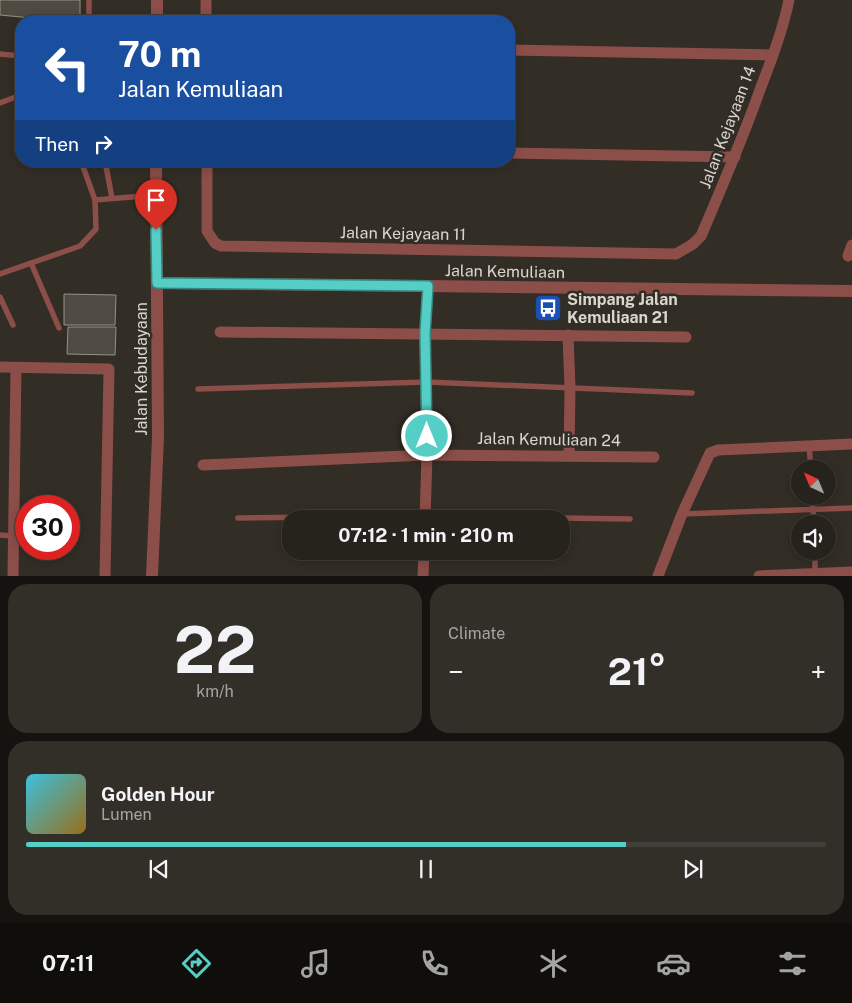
<!DOCTYPE html>
<html lang="en">
<head>
<meta charset="utf-8">
<style>
  body { margin:0; font-family:"Public Sans",sans-serif; background:#322f29; color:#f1f3f6; height:100vh; display:flex; flex-direction:column; font-size:19px; white-space:nowrap }
  * { box-sizing:border-box; margin:0 }
  p { font-size:16px; color:#a4a4a3 }
  .icon { flex:none; width:28px; height:28px; fill:none; stroke:currentColor; stroke-width:2; stroke-linecap:round; stroke-linejoin:round }
  .map { position:relative; height:576px; overflow:hidden }
  .side { display:flex; flex-direction:column; gap:8px; padding:8px; background:#15130f; flex:1 }
  .side>* { flex:none }
  .guide { position:absolute; left:15px; top:15px; width:500px; height:152px; border-radius:20px; box-shadow:0 2px 12px #0003,0 0 0 1px #423f3b; background:#1a4fa0; color:#fff; overflow:hidden }
  .needle { width:32px; rotate:316deg }
  .controls { position:absolute; left:791px; top:460px; display:grid; gap:10px }
  .controls a { display:grid; place-items:center; width:45px; height:45px; border-radius:50%; background:#26221c; box-shadow:0 2px 12px #0003,0 0 0 1px #423f3b; font-size:25px }
  .speed { position:absolute; left:15px; top:495px; display:flex; gap:10px; font-size:25px; font-weight:700; text-align:center }
  .speed>* { display:grid; place-content:center; width:65px; height:65px; border-radius:50%; background:#26221c; box-shadow:0 2px 12px #0003,0 0 0 1px #423f3b; line-height:1 }
  .speed .limit { border:8px solid #d22; background:#fff; color:#111 }
  .pin { position:absolute; display:grid; place-items:center; width:42px; height:42px; color:#fff; margin:-51px -21px; border-radius:50% 50% 50% 0; rotate:-45deg; box-shadow:0 0 5px #0007 }
  .pin .icon { rotate:45deg }
  .me { position:absolute; width:55px; margin:-28px; rotate:0deg; stroke-linejoin:round; filter:drop-shadow(0 0 4px #0008) }
  .turn { display:flex; align-items:center; gap:18px; height:105px; padding:0 20px; font-size:22px }
  .turn .icon { width:65px; height:65px; stroke-width:2.5 }
  .turn b { display:block; font-size:35px; line-height:42px }
  .then { display:flex; align-items:center; height:48px; padding:0 20px; background:#0003; gap:10px; font-size:19px }
  .big { font-size:38px; font-weight:700; line-height:1.1 }
  .side .card { flex:1; display:flex; flex-direction:column; justify-content:center; gap:8px; min-width:0; padding:0 18px; border-radius:20px; background:#322f29 }
  .side .dial { align-items:center; gap:0 }
  .dial b { font-size:65px; line-height:1 }
  .song { display:flex; align-items:center; gap:15px }
  .cover { width:60px; height:60px; border-radius:8px; background:linear-gradient(135deg,hsl(190 70% 55%),hsl(40 70% 35%)) }
  .played { height:5px; border-radius:2px; background:linear-gradient(90deg,#55cec5 75%,#423f3b 75%) }
  .keys { display:flex; justify-content:space-around; direction:ltr }
  .heat { display:flex; justify-content:space-between; align-items:center; font-size:28px; direction:ltr }
  .side .tiles { flex:1; display:grid; gap:8px; grid-template-columns:1fr 1fr }
  .card:last-child { grid-column:span 2 }
  .trip { position:absolute; left:282px; top:510px; width:288px; height:50px; border-radius:20px; background:#26221c; box-shadow:0 2px 12px #0003,0 0 0 1px #423f3b; font-weight:700; line-height:50px; text-align:center }
  .dock { display:flex; height:80px; justify-content:space-around; align-items:center; background:#0f0e0b; color:#a4a4a3 }
  .dock .icon { width:35px; height:35px }
  .dock .on { color:#55cec5 }
  .dock b { font-size:22px; color:#f1f3f6 }
  .map>svg:first-child { display:block }
  .building { fill:#504b42; stroke:#979288 }
  .lines { fill:none; stroke-linecap:round; stroke-linejoin:round }
  .service { stroke:#8c4e49; stroke-width:5.5 }
  .minor { stroke:#8c4e49; stroke-width:11 }
  .tertiary { stroke:#8c4e49; stroke-width:12 }
  .route-casing { stroke:#378680; stroke-width:12 }
  .route { stroke:#55cec5; stroke-width:9 }
  .labels { text-anchor:middle; stroke-width:5; stroke-linejoin:round; paint-order:stroke }
  .street-label { font-size:16px; fill:#d9d6d0; stroke:#322d25 }
  .poi-label { font-size:16px; font-weight:bold; fill:#d9d6d0; stroke:#322d25; text-anchor:start }
</style>
</head>
<body>
<div class="map">
<svg width="852" height="576" viewBox="0 0 852 576">
  <rect width="100%" height="100%" fill="#322d25"/>
  <g class="building">
    <polygon points="0,0 80,0 80,21 63,21 0,15"/>
    <polygon points="64,294 116,295 115,325 64,325"/>
    <polygon points="68,327 116,327 115,355 67,354"/>
  </g>
  <g class="lines">
    <g class="service">
      <polyline points="89,0 89,21"/>
      <polyline points="0,54 21,56"/>
      <polyline points="0,103 21,95"/>
      <polyline points="81,161 95,200"/>
      <polyline points="105,161 112,198"/>
      <polyline points="31,263 59,328"/>
      <polyline points="0,274 80,246 96,229 95,200 156,195"/>
      <polyline points="0,297 13,325"/>
      <polyline points="198,389 427,382 692,393"/>
      <polyline points="809,446 811,469"/>
      <polyline points="812,496 814,524"/>
      <polyline points="682,514 852,508"/>
      <polyline points="238,518 425,516 630,519"/>
      <polyline points="0,535 14,536"/>
      <polyline points="815,551 815,573"/>
    </g>
    <g class="minor">
      <polyline points="206,0 206,21"/>
      <polyline points="509,50 773,55"/>
      <polyline points="509,153 735,157"/>
      <path d="M207,161V231L215,243L221,246L676,254L693,244L701,236C722,187 743,138 761,87C772,59 783,30 789,0"/>
      <polyline points="848,256 852,245"/>
      <polyline points="220,332 686,337"/>
      <polyline points="568,335 570,388 569,456"/>
      <polyline points="0,367 109,369 105,576"/>
      <polyline points="203,465 427,455 654,457"/>
      <polyline points="425,519 427,455 425,333 428,286"/>
      <polyline points="13,576 16,368"/>
      <polyline points="423,576 424,551"/>
      <polyline points="658,576 682,514 710,453 718,450 852,444"/>
      <polyline points="759,576 852,572"/>
    </g>
    <g class="tertiary">
      <polyline points="157,21 157,0"/>
      <polyline points="157,283 852,291"/>
      <polyline points="152,576 158,437 156,161"/>
    </g>
  </g>
  <g class="lines">
    <g class="route-casing">
      <polyline id="route" points="156,230 157,283 428,286 425,333 427,436"/>
    </g>
    <use href="#route" class="route"/>
  </g>
  <defs>
    <g id="bus-square" transform="scale(1.4375)"><rect x="-9" y="-9" width="18" height="18" rx="4" fill="#1a4fb4" stroke="#322d25"/><path d="M-5-6H5V4H4V6H2V4H-2V6H-4V4H-5ZM-3.5-4V0h7V-4ZM-3.5 1.2v1.5H-2V1.2ZM2 1.2v1.5H3.5V1.2Z" fill="#fff"/></g>
  </defs>
  <g fill-rule="evenodd">
    <use href="#bus-square" x="548" y="308"/>
  </g>
  <g class="labels">
    <g class="street-label">
      <text transform="translate(727 127) rotate(-69)" y="6">Jalan Kejayaan 14</text>
      <text transform="translate(403 233) rotate(1)" y="6">Jalan Kejayaan 11</text>
      <text transform="translate(505 271) rotate(1)" y="6">Jalan Kemuliaan</text>
      <text transform="translate(141 369) rotate(-90)" y="6">Jalan Kebudayaan</text>
      <text transform="translate(549 439) rotate(1)" y="6">Jalan Kemuliaan 24</text>
    </g>
    <g class="poi-label">
      <text x="567" y="305">Simpang Jalan<tspan x="567" dy="18">Kemuliaan 21</tspan></text>
    </g>
  </g>
</svg>
<div class="controls">
<a><svg class="needle" viewBox="-14 -14 28 28"><path d="M0-13l5 13h-10z" fill="#e53935"/><path d="M0 13l5-13h-10z" fill="#a4a4a3"/></svg></a>
<a><svg class="icon" aria-label="sound" viewBox="0 0 24 24"><path d="M4 9h4l5-4v14l-5-4H4zM17 9q2 3 0 6"/></svg></a>
</div>
<div class="speed"><div class="limit">30</div></div>
<div class="pin" style="left:156px;top:230px;background:#d93025"><svg class="icon" aria-label="arrive" viewBox="0 0 24 24"><path d="M6 21V4h12l-3 4 3 4H6"/></svg></div>
<svg class="me" style="left:427px;top:436px" viewBox="-20 -20 40 40"><circle r="17" fill="#55cec5" stroke="#fff" stroke-width="3"/><path d="M0-11L8 9 0 5-8 9z" fill="#fff"/></svg>
<div class="trip">07:12 · 1 min · 210 m</div>
<div class="guide">
<div class="turn"><svg class="icon" aria-label="left" viewBox="0 0 24 24"><path d="M17 20v-9H6M10 6l-5 5 5 5"/></svg><div><b>70 m</b>Jalan Kemuliaan</div></div>
<div class="then">Then<svg class="icon" aria-label="right" viewBox="0 0 24 24"><path d="M7 20v-9h11M14 6l5 5-5 5"/></svg></div>
</div>
</div>
<section class="side">
<div class="tiles">
<div class="card dial"><b>22</b><p>km/h</p></div>
<div class="card"><p>Climate</p>
<div class="heat"><a>−</a><b class="big">21°</b><a>+</a></div>
</div>
<div class="card">
<div class="song"><i class="cover"></i><div><b>Golden Hour</b><p>Lumen</p></div></div>
<div class="played"></div>
<div class="keys"><svg class="icon" aria-label="previous" viewBox="0 0 24 24"><path d="M18 5L8 12l10 7zM5 5v14"/></svg><svg class="icon" aria-label="pause" viewBox="0 0 24 24"><path d="M8 5v14M16 5v14"/></svg><svg class="icon" aria-label="next" viewBox="0 0 24 24"><path d="M6 5l10 7-10 7zM19 5v14"/></svg></div>
</div>
</div>
</section>
<nav class="dock">
<b>07:11</b>
<svg class="icon on" aria-label="directions" viewBox="0 0 24 24"><path d="M12 3l9 9-9 9-9-9zM9 14v-3h6M13 9l2 2-2 2"/></svg>
<svg class="icon" aria-label="music" viewBox="0 0 24 24"><path d="M9 18V5l10-2v13"/><circle cx="6" cy="18" r="3"/><circle cx="16" cy="16" r="3"/></svg>
<svg class="icon" aria-label="phone" viewBox="0 0 24 24"><path d="M5 4h4l2 5-3 2q2 4 5 5l2-3 5 2v4C11 20 4 13 5 4z"/></svg>
<svg class="icon" aria-label="climate" viewBox="0 0 24 24"><path d="M12 3v18M4 7l16 10M4 17L20 7"/></svg>
<svg class="icon" aria-label="car" viewBox="0 0 24 24"><path d="M5 17H2v-5l4-1 3-4h7l3 4 3 1v5h-3M9 17h6M6 11h13"/><circle cx="7" cy="17" r="2"/><circle cx="17" cy="17" r="2"/></svg>
<svg class="icon" aria-label="filters" viewBox="0 0 24 24"><path d="M4 7h16M4 17h16"/><circle cx="9" cy="7" r="2"/><circle cx="15" cy="17" r="2"/></svg>
</nav>
</body>
</html>
